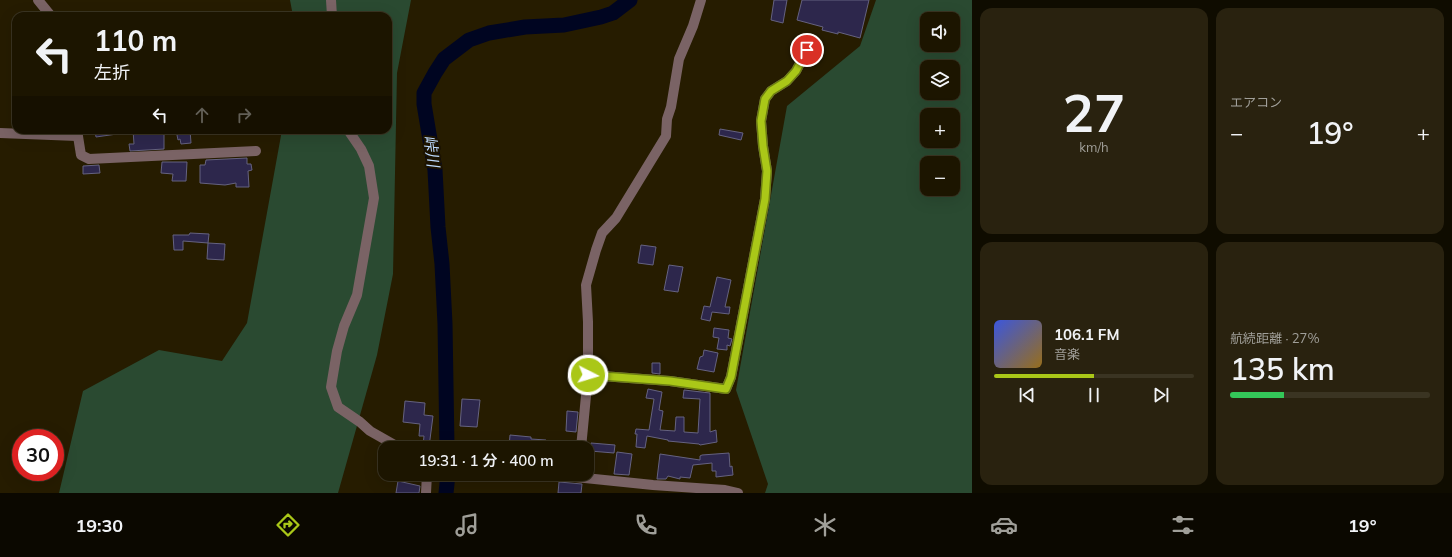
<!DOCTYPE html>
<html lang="ja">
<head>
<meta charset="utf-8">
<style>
  body { margin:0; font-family:Mulish,"Noto Sans JP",sans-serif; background:#29220f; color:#f1f3f6; height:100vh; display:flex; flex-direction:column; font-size:15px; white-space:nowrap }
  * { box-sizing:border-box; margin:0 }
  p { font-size:13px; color:#a09f99 }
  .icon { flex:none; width:22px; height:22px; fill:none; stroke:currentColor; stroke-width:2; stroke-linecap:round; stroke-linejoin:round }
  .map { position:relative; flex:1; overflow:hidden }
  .panel { display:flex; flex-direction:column; gap:8px; padding:8px; background:#0f0c00; width:480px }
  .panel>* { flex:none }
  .guide { position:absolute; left:12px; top:12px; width:380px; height:122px; border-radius:12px; box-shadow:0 4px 16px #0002,0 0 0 1px #3a3422; background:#1c1500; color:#f1f3f6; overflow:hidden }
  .buttons { position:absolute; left:920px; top:12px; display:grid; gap:8px }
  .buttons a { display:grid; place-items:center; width:40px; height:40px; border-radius:8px; background:#1c1500; box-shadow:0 4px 16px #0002,0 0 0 1px #3a3422; font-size:20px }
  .speed { position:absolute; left:12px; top:429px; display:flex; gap:8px; font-size:20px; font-weight:700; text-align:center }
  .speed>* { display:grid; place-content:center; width:52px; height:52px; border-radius:50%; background:#1c1500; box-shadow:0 4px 16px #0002,0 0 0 1px #3a3422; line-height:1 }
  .speed .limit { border:6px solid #d22; background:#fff; color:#111 }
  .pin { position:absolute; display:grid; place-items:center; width:34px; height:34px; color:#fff; margin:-17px; border:2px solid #fff; border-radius:50%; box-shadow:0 1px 4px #0007 }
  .me { position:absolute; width:44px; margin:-22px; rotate:95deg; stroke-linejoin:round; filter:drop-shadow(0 0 3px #0008) }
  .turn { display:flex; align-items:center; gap:14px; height:84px; padding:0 16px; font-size:18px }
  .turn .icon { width:52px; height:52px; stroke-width:2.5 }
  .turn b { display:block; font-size:28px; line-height:34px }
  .lanes { display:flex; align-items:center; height:38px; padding:0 16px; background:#0003; justify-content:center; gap:20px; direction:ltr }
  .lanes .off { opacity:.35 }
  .big { font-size:30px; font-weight:600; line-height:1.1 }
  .panel .tile { flex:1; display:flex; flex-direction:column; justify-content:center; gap:6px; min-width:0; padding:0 14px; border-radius:12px; background:#29220f }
  .panel .dial { align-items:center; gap:0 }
  .dial b { font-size:52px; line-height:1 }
  .song { display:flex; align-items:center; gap:12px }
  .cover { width:48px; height:48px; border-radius:6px; background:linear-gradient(135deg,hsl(230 70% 55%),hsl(40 70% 35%)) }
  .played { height:4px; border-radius:2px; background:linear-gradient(90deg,#aac718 50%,#3a3422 50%) }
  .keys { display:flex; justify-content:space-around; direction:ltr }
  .heat { display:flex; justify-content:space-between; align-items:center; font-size:22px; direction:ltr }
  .charge { height:6px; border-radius:3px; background:linear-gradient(90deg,#34c759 27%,#3a3422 0) }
  .panel .tiles { flex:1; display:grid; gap:8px; grid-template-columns:repeat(2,1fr) }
  .trip { position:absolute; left:378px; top:441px; width:216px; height:40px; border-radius:12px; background:#1c1500; box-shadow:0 4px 16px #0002,0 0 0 1px #3a3422; font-weight:600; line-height:40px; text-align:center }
  .tabs { display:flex; height:64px; justify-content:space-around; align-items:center; background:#0b0800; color:#a09f99 }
  .tabs .icon { width:28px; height:28px }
  .tabs .selected { color:#aac718 }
  .tabs b { font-size:18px; color:#f1f3f6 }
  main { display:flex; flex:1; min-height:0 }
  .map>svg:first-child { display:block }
  .green { fill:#2a4a31; fill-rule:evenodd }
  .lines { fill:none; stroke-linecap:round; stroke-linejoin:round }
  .river { stroke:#000521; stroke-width:15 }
  .building { fill:#2d274c; stroke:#656280 }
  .minor { stroke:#7a6365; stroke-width:10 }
  .route-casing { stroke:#6e8110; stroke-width:10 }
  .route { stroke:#aac718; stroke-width:7 }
  .labels { text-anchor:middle; stroke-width:4; stroke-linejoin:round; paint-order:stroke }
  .water-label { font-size:16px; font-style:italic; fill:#bddafd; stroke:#1c1300 }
</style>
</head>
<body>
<main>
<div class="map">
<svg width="972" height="493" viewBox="0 0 972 493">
  <rect width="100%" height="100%" fill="#261c00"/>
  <g class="green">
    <polygon points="290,0 411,0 397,73 393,274 377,355 338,493 59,493 83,391 159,350 222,361 247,323 282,130 388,130 388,16 293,16"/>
    <path d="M876,0H972V493H765L768,484L736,390L787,106L860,46ZM927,19H953V45H927ZM927,67H953V93H927ZM927,115H953V141H927ZM927,163H953V189H927Z"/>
  </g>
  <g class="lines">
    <g class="river">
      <polyline points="447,448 445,324 442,264 438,227 435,170 424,104 424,93 435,73 444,59 469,40 489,33 525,27 564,25 601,17 613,13 630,0"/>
      <polyline points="446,493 448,474"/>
    </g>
  </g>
  <g class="building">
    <polygon points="774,0 787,0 783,23 771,20"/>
    <polygon points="802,0 869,0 860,38 838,32 838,34 822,30 823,27 797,20"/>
    <polygon points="720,129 743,133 741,140 719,135"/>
    <polygon points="95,130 117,130 117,134 96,137"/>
    <polygon points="133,130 164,130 164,149 130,151 129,144 134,144"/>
    <polygon points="176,130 190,130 191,143 181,144 180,139 178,140"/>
    <polygon points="247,158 247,164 251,164 252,170 248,171 249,187 236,187 236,183 225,185 200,183 200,165 205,165 206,160"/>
    <polygon points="162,162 187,162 186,181 172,181 173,174 161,173"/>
    <polygon points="99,165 100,173 83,174 83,166"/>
    <polygon points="190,233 209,234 208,243 183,241 183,250 174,250 173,235 189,235"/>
    <polygon points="208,243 225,244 224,260 207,259"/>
    <polygon points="641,245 656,247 653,265 638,263"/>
    <polygon points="669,265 683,267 678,292 664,290"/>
    <polygon points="717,277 731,280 725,307 730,307 729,314 712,312 710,321 701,319 704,306 710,307"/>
    <polygon points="714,328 729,330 728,338 732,339 730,346 727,345 727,350 717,349 719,338 713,337"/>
    <polygon points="704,350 718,353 714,372 697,369 700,357 703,356"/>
    <polygon points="652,363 660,363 660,374 652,373"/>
    <polygon points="648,389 662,392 659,410 663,411 660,430 675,431 676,417 684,417 684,432 698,433 700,399 683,398 684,390 710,393 710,432 716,430 717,442 700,445 699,444 668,441 668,440 647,436 645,448 636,447 637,434 635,434 636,429 649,430 654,399 646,398"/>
    <polygon points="462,399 480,400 477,427 460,426"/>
    <polygon points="405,401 425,403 424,415 433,416 429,447 423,446 424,436 419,436 420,424 403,422"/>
    <polygon points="567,411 578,412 576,432 566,431"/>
    <polygon points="510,435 531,437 531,439 546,440 546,448 509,447"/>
    <polygon points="591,443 615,445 614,453 590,451"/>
    <polygon points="617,452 632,454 629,475 614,474"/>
    <polygon points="729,453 730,467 732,466 733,475 716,477 716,471 712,471 712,463 693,465 690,478 680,477 680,479 668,476 666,479 657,479 660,454 700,460 700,456 702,455"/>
    <polygon points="398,481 420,486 419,493 396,493"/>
    <polygon points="559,482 582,484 581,493 558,493"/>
  </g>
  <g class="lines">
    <g class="minor">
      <polyline points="38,0 51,16"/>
      <polyline points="331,0 332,16"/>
      <polyline points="77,130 81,155 89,159 256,151"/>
      <polyline points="348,130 361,149 369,166 374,198 357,295 344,326 337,351 331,387 338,407 360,422 370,431 400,448"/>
      <polyline points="0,133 77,136"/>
      <polyline points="588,375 670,381 726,389 731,377 765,199 767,171 763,146 761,121 765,99 771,91 787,81 796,71 807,50"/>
      <polyline points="581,448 588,375 588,322 586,285 596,250 602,233 616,218 666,136 667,119 671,107 679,59 693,26 701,0"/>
      <polyline points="546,474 653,485 725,490 738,493"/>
      <polyline points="426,493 427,474"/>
    </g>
  </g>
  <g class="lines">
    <g class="route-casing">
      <polyline id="route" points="588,375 670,381 726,389 731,377 765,199 767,171 763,146 761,121 765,99 771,91 787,81 796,71 807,50"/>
    </g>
    <use href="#route" class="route"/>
  </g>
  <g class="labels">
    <g class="water-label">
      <text transform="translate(432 151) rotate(83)" y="6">峠川</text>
    </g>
  </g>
</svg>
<div class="buttons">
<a><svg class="icon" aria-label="sound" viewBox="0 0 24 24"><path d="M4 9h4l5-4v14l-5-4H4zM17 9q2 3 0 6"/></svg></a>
<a><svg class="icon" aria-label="layers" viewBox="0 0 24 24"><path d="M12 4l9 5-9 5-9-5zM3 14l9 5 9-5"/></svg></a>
<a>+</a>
<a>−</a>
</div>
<div class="speed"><div class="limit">30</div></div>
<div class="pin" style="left:807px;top:50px;background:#d93025"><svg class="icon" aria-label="arrive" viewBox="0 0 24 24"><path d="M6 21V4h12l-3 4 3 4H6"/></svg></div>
<svg class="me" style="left:588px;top:375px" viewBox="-20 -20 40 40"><circle r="17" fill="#aac718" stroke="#fff" stroke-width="3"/><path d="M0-11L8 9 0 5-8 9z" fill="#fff"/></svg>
<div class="trip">19:31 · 1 分 · 400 m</div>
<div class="guide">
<div class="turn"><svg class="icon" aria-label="left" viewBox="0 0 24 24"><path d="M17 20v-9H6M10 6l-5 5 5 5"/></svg><div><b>110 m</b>左折</div></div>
<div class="lanes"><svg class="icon" aria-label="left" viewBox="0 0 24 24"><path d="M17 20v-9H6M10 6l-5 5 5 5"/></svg><svg class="icon off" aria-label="ahead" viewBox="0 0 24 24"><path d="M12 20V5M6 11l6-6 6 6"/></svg><svg class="icon off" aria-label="right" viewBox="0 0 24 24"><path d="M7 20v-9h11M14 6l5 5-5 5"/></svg></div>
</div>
</div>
<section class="panel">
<div class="tiles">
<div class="tile dial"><b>27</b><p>km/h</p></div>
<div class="tile"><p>エアコン</p>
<div class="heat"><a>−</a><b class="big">19°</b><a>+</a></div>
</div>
<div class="tile">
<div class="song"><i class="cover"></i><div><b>106.1 FM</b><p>音楽</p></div></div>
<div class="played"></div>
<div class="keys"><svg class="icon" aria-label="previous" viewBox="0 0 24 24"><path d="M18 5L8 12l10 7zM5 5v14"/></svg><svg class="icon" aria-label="pause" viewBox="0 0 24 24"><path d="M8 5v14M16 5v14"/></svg><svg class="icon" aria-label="next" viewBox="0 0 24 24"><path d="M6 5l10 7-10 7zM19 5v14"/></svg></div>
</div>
<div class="tile"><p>航続距離 · 27%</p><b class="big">135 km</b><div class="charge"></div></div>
</div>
</section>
</main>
<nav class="tabs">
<b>19:30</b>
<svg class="icon selected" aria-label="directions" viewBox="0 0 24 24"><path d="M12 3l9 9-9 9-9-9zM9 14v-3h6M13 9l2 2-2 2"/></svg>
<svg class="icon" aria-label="music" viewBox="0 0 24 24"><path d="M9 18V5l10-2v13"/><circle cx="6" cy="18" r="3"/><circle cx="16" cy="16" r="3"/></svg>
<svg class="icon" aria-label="phone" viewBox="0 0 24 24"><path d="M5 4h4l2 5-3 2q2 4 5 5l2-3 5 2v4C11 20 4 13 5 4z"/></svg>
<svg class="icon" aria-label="climate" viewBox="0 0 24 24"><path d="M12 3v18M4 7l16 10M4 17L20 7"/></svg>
<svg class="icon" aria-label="car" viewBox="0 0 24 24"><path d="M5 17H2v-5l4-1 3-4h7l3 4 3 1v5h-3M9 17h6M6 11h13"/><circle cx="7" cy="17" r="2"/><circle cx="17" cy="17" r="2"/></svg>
<svg class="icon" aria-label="filters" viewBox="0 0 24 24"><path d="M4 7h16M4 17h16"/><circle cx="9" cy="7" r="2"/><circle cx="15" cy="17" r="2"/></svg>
<b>19°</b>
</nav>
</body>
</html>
